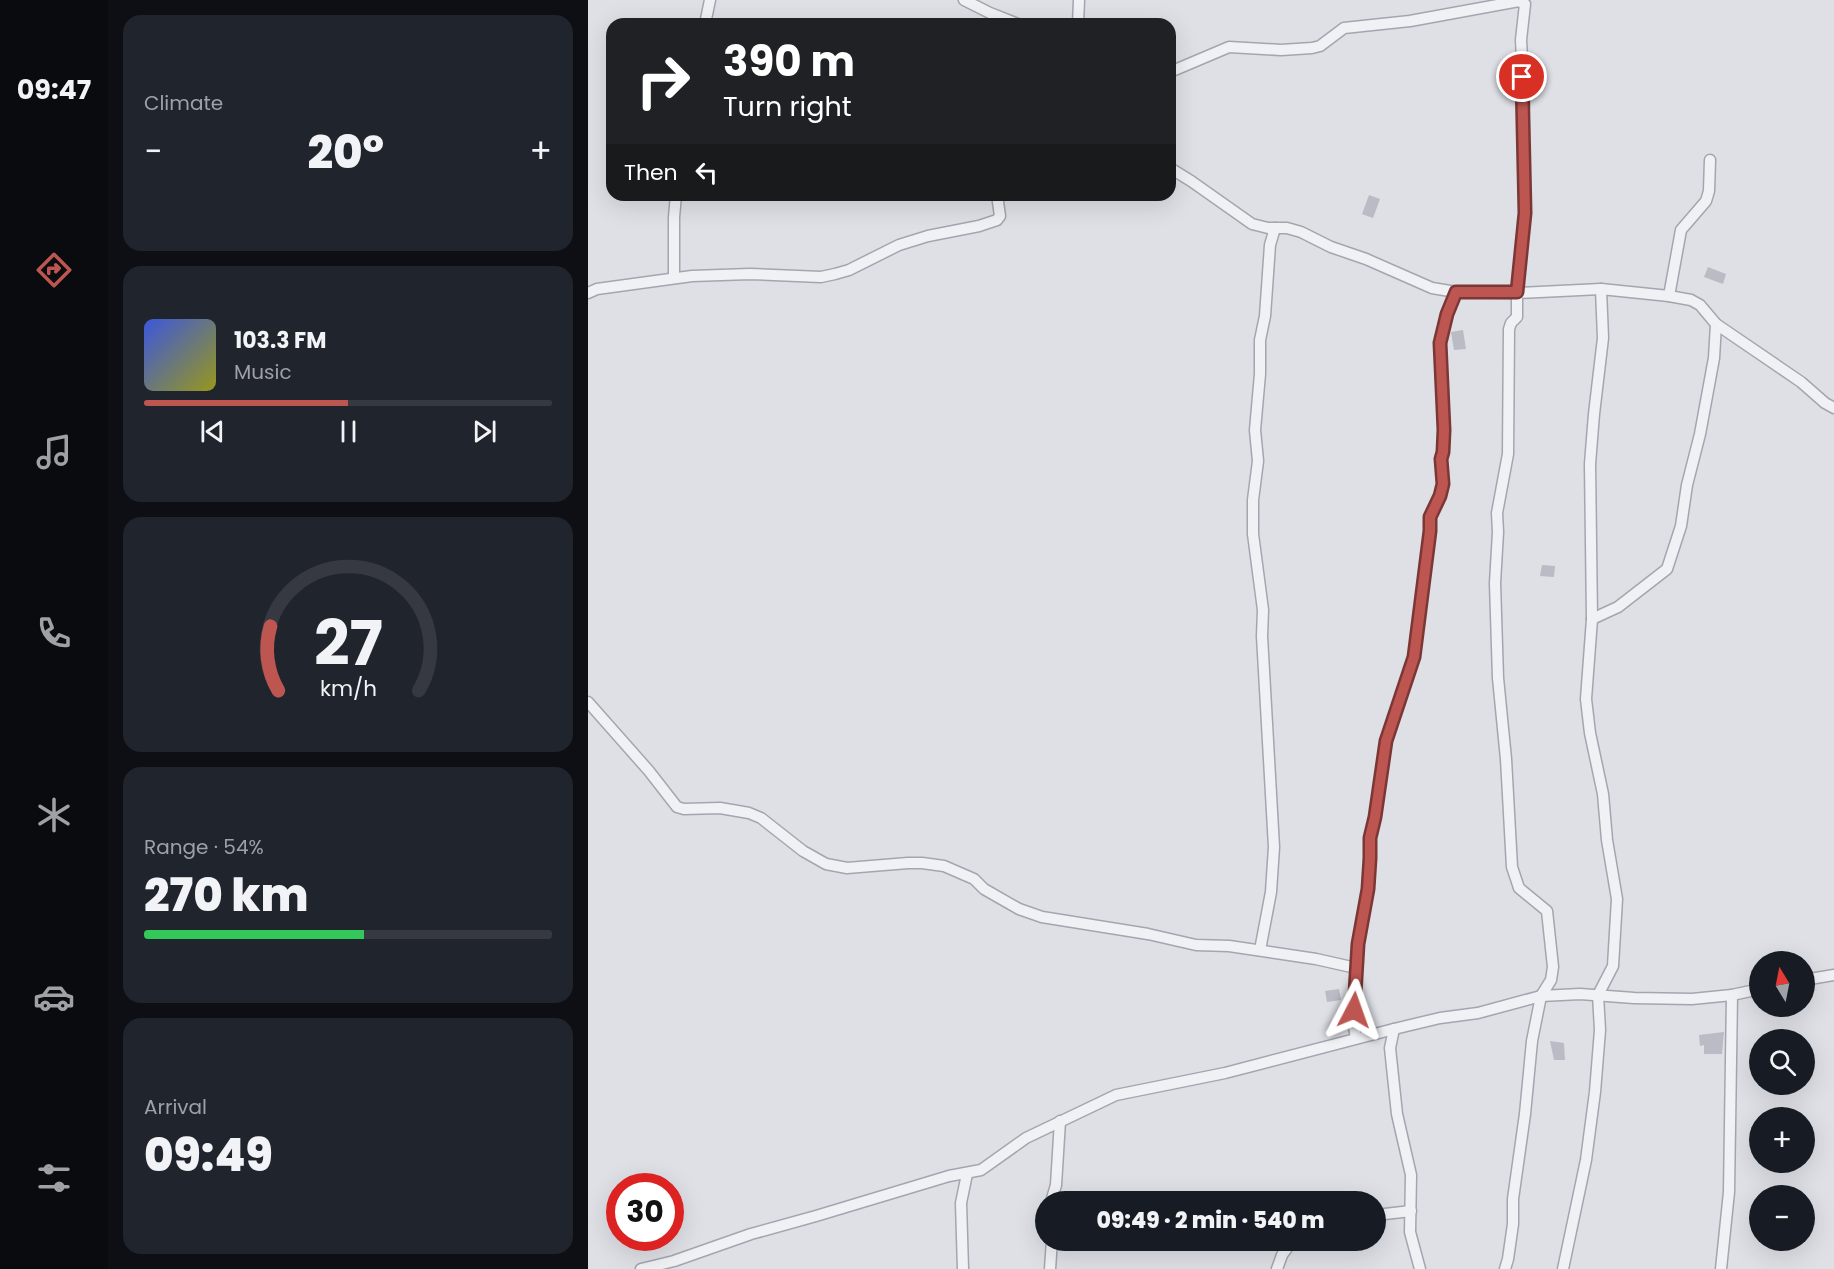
<!DOCTYPE html>
<html lang="en">
<head>
<meta charset="utf-8">
<style>
  body { margin:0; font-family:Poppins,sans-serif; background:#20242c; color:#f1f3f6; height:100vh; display:flex; flex-direction:column; font-size:22px; white-space:nowrap }
  * { box-sizing:border-box; margin:0 }
  p { font-size:20px; color:#9ea1a6 }
  .icon { flex:none; width:33px; height:33px; fill:none; stroke:currentColor; stroke-width:2; stroke-linecap:round; stroke-linejoin:round }
  .map { position:relative; flex:1; overflow:hidden }
  .details { display:flex; flex-direction:column; gap:15px; padding:15px; background:#0d0f14; width:480px }
  .details>* { flex:none }
  .hud { position:absolute; left:18px; top:18px; width:570px; height:183px; border-radius:18px; box-shadow:0 6px 24px #0002; background:#202124; color:#fff; overflow:hidden }
  .needle { width:39px; rotate:350deg }
  .fabs { position:absolute; left:1161px; top:951px; display:grid; gap:12px }
  .fabs a { display:grid; place-items:center; width:66px; height:66px; border-radius:50%; background:#171b24; box-shadow:0 6px 24px #0002; font-size:30px }
  .speed { position:absolute; left:18px; top:1173px; display:flex; gap:12px; font-size:30px; font-weight:700; text-align:center }
  .speed>* { display:grid; place-content:center; width:78px; height:78px; border-radius:50%; background:#171b24; box-shadow:0 6px 24px #0002; line-height:1 }
  .speed .limit { border:9px solid #d22; background:#fff; color:#111 }
  .pin { position:absolute; display:grid; place-items:center; width:51px; height:51px; color:#fff; margin:-26px; border:3px solid #fff; border-radius:50%; box-shadow:0 2px 6px #0007 }
  .me { position:absolute; width:66px; margin:-33px; rotate:4deg; stroke-linejoin:round; filter:drop-shadow(0 0 4px #0008) }
  .turn { display:flex; align-items:center; gap:21px; height:126px; padding:0 18px; font-size:27px }
  .turn .icon { width:78px; height:78px; stroke-width:2.5 }
  .turn b { display:block; font-size:42px; line-height:51px }
  .then { display:flex; align-items:center; height:57px; padding:0 18px; background:#0003; gap:12px; font-size:22px }
  .big { font-size:45px; font-weight:800; line-height:1.1 }
  .details .card { flex:1; display:flex; flex-direction:column; justify-content:center; gap:9px; min-width:0; padding:0 21px; border-radius:18px; background:#20242c }
  .details .dial { align-items:center; gap:0 }
  .dial svg { height:156px; overflow:visible; fill:none; stroke:#363941; stroke-width:7; stroke-linecap:round; text-anchor:middle }
  .dial text { fill:#f1f3f6; stroke:none }
  .song { display:flex; align-items:center; gap:18px }
  .cover { width:72px; height:72px; border-radius:9px; background:linear-gradient(135deg,hsl(230 70% 55%),hsl(60 70% 35%)) }
  .played { height:6px; border-radius:3px; background:linear-gradient(90deg,#bd5551 50%,#363941 50%) }
  .keys { display:flex; justify-content:space-around; direction:ltr }
  .heat { display:flex; justify-content:space-between; align-items:center; font-size:33px; direction:ltr }
  .charge { height:9px; border-radius:4px; background:linear-gradient(90deg,#34c759 54%,#363941 0) }
  .trip { position:absolute; left:447px; top:1191px; width:351px; height:60px; border-radius:30px; background:#171b24; box-shadow:0 6px 24px #0002; font-weight:800; line-height:60px; text-align:center }
  main { display:flex; flex:1; min-height:0 }
  .tab-bar { display:flex; flex-direction:column; width:108px; justify-content:space-around; align-items:center; background:#090b0e; color:#9ea1a6 }
  .tab-bar .icon { width:42px; height:42px }
  .tab-bar .current { color:#bd5551 }
  .tab-bar b { font-size:27px; color:#f1f3f6 }
  .map>svg:first-child { display:block }
  .building { fill:#b9bbc5 }
  .lines { fill:none; stroke-linecap:round; stroke-linejoin:round }
  .street-casing { stroke:#a4a6af; stroke-width:13 }
  .street { stroke:#f0f1f5; stroke-width:10 }
  .route-casing { stroke:#7b3735; stroke-width:15 }
  .route { stroke:#bd5551; stroke-width:10 }
</style>
</head>
<body>
<main>
<nav class="tab-bar">
<b>09:47</b>
<svg class="icon current" aria-label="directions" viewBox="0 0 24 24"><path d="M12 3l9 9-9 9-9-9zM9 14v-3h6M13 9l2 2-2 2"/></svg>
<svg class="icon" aria-label="music" viewBox="0 0 24 24"><path d="M9 18V5l10-2v13"/><circle cx="6" cy="18" r="3"/><circle cx="16" cy="16" r="3"/></svg>
<svg class="icon" aria-label="phone" viewBox="0 0 24 24"><path d="M5 4h4l2 5-3 2q2 4 5 5l2-3 5 2v4C11 20 4 13 5 4z"/></svg>
<svg class="icon" aria-label="climate" viewBox="0 0 24 24"><path d="M12 3v18M4 7l16 10M4 17L20 7"/></svg>
<svg class="icon" aria-label="car" viewBox="0 0 24 24"><path d="M5 17H2v-5l4-1 3-4h7l3 4 3 1v5h-3M9 17h6M6 11h13"/><circle cx="7" cy="17" r="2"/><circle cx="17" cy="17" r="2"/></svg>
<svg class="icon" aria-label="filters" viewBox="0 0 24 24"><path d="M4 7h16M4 17h16"/><circle cx="9" cy="7" r="2"/><circle cx="15" cy="17" r="2"/></svg>
</nav>
<section class="details">
<div class="card"><p>Climate</p>
<div class="heat"><a>−</a><b class="big">20°</b><a>+</a></div>
</div>
<div class="card">
<div class="song"><i class="cover"></i><div><b>103.3 FM</b><p>Music</p></div></div>
<div class="played"></div>
<div class="keys"><svg class="icon" aria-label="previous" viewBox="0 0 24 24"><path d="M18 5L8 12l10 7zM5 5v14"/></svg><svg class="icon" aria-label="pause" viewBox="0 0 24 24"><path d="M8 5v14M16 5v14"/></svg><svg class="icon" aria-label="next" viewBox="0 0 24 24"><path d="M6 5l10 7-10 7zM19 5v14"/></svg></div>
</div>
<div class="card dial"><svg viewBox="0 0 100 80">
<path d="M14 69A42 42 0 1 1 86 69"/>
<path d="M14 69A42 42 0 0 1 10 36" stroke="#bd5551"/>
<text x="50" y="56" font-size="32" font-weight="700">27</text>
<text x="50" y="72" font-size="11">km/h</text>
</svg></div>
<div class="card"><p>Range · 54%</p><b class="big">270 km</b><div class="charge"></div></div>
<div class="card"><p>Arrival</p><b class="big">09:49</b></div>
</section>
<div class="map">
<svg width="1246" height="1269" viewBox="0 0 1246 1269">
  <rect width="100%" height="100%" fill="#dee0e6"/>
  <g class="building">
    <polygon points="781,195 792,199 785,218 774,214"/>
    <polygon points="1120,267 1138,274 1135,284 1116,277"/>
    <polygon points="875,330 878,349 866,350 863,332"/>
    <polygon points="954,565 967,566 966,577 952,576"/>
    <polygon points="751,989 753,1000 739,1002 737,991"/>
    <polygon points="1136,1032 1134,1054 1116,1054 1116,1045 1112,1046 1111,1035"/>
    <polygon points="962,1041 976,1043 977,1060 966,1060"/>
  </g>
  <g class="lines">
    <g class="street-casing">
      <g id="street">
        <polyline points="376,0 402,13 430,24"/>
        <polyline points="117,24 122,0"/>
        <polyline points="490,24 491,0"/>
        <polyline points="582,72 641,47 693,50 724,48 732,46 756,28 822,21 931,1 937,4 933,40 936,97 935,126 937,213 929,293 929,317 923,323 921,329 920,454 909,513 910,532 907,583 910,678 918,759 924,867 931,888 959,911 965,967 963,980 953,996 944,1041 937,1114 925,1199 925,1224 920,1259 917,1269"/>
        <polyline points="582,168 603,181 664,224 680,228 699,228 713,232 743,247 778,259 844,288 868,292 929,293 1013,289 1081,296 1103,300 1112,305 1128,324 1213,382 1237,403 1246,408"/>
        <polyline points="86,278 86,217 88,195"/>
        <polyline points="0,293 9,289 104,276 162,274 233,277 247,274 261,270 311,245 340,236 391,226 409,220 412,216 409,195"/>
        <polyline points="1081,296 1093,230 1118,201 1121,191 1122,160"/>
        <polyline points="1004,619 1030,607 1079,569 1093,526 1099,485 1112,434 1126,358 1128,324"/>
        <polyline points="0,702 61,771 89,807 96,809 132,808 161,813 173,818 215,851 238,864 259,868 320,863 334,863 356,866 386,879 396,889 431,909 454,917 560,934 608,945 641,946 728,959 768,968"/>
        <polyline points="672,950 683,892 686,847 674,636 675,610 665,534 665,500 670,461 667,430 672,374 672,340 677,316 682,245 687,228"/>
        <polyline points="1216,980 1246,975"/>
        <polyline points="806,1029 802,1048 809,1114 823,1175 822,1232 832,1269"/>
        <polyline points="768,1038 765,1021 768,968 770,944 780,889 782,858 782,838 787,817 798,741 826,656 842,531 842,517 852,496 855,484 853,459 855,452 856,430 852,343 859,314 868,292"/>
        <polyline points="463,1202 468,1185 472,1121"/>
        <polyline points="788,1215 823,1211"/>
        <polyline points="53,1269 86,1261 163,1234 228,1216 361,1176 393,1170 438,1138 528,1095 637,1073 806,1029 852,1018 890,1013 953,996 992,994 1046,998 1104,999 1144,995 1172,989"/>
        <polyline points="375,1269 373,1203 379,1174"/>
        <polyline points="462,1269 464,1240"/>
        <polyline points="689,1269 694,1255 705,1240"/>
        <polyline points="975,1269 998,1160 1007,1092 1012,1030 1010,995 1025,966 1029,899 1019,840 1015,794 1002,733 998,699 1004,619 1002,464 1006,414 1015,338 1013,289"/>
        <polyline points="1133,1269 1141,1192 1144,995"/>
      </g>
    </g>
    <use href="#street" class="street"/>
  </g>
  <g class="lines">
    <g class="route-casing">
      <polyline id="route" points="766,1010 770,944 780,889 782,858 782,838 787,817 798,741 826,657 842,531 842,517 852,496 855,484 853,459 855,452 856,430 852,343 859,314 868,292 929,292 937,213 934,77"/>
    </g>
    <use href="#route" class="route"/>
  </g>
</svg>
<div class="fabs">
<a><svg class="needle" viewBox="-14 -14 28 28"><path d="M0-13l5 13h-10z" fill="#e53935"/><path d="M0 13l5-13h-10z" fill="#9ea1a6"/></svg></a>
<a><svg class="icon" aria-label="search" viewBox="0 0 24 24"><circle cx="10" cy="10" r="6"/><path d="M15 15l6 6"/></svg></a>
<a>+</a>
<a>−</a>
</div>
<div class="speed"><div class="limit">30</div></div>
<div class="pin" style="left:934px;top:77px;background:#d93025"><svg class="icon" aria-label="arrive" viewBox="0 0 24 24"><path d="M6 21V4h12l-3 4 3 4H6"/></svg></div>
<svg class="me" style="left:766px;top:1010px" viewBox="-20 -20 40 40"><path d="M0-17L14 15 0 8-14 15z" fill="#bd5551" stroke="#fff" stroke-width="4"/></svg>
<div class="trip">09:49 · 2 min · 540 m</div>
<div class="hud">
<div class="turn"><svg class="icon" aria-label="right" viewBox="0 0 24 24"><path d="M7 20v-9h11M14 6l5 5-5 5"/></svg><div><b>390 m</b>Turn right</div></div>
<div class="then">Then<svg class="icon" aria-label="left" viewBox="0 0 24 24"><path d="M17 20v-9H6M10 6l-5 5 5 5"/></svg></div>
</div>
</div>
</main>
</body>
</html>
